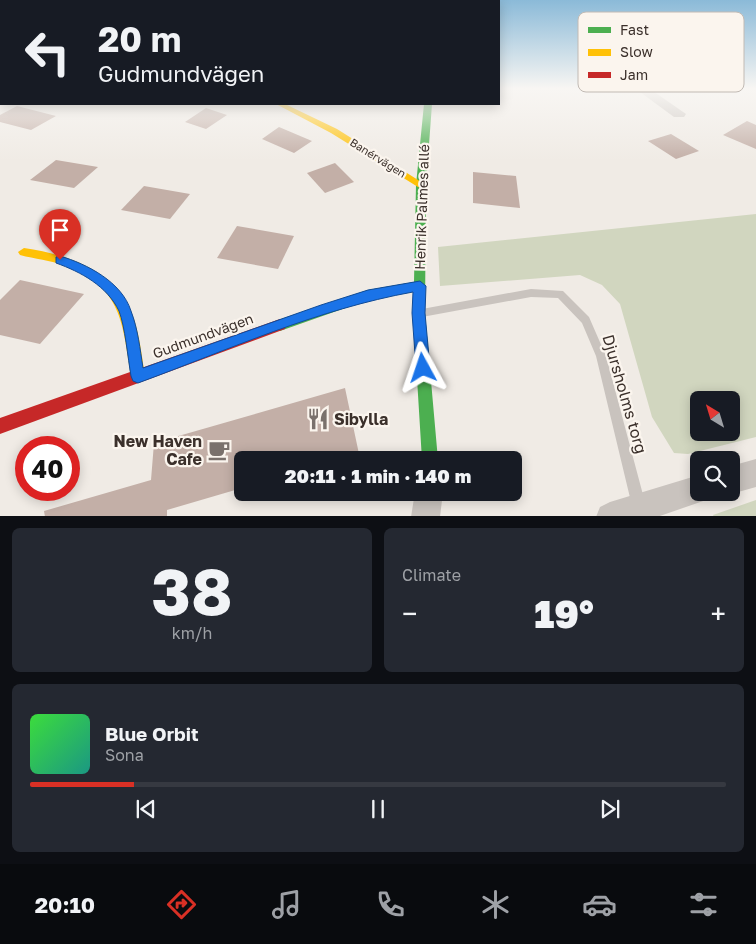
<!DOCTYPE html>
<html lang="en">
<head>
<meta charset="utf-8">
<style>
  body { margin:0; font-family:"Golos Text",sans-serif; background:#242831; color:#f1f3f6; height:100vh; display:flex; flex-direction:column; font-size:19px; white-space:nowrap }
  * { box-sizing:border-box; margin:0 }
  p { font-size:16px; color:#9ea1a6 }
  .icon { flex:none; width:28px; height:28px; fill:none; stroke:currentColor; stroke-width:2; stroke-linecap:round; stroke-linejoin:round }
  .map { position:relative; height:516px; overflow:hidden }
  .side { display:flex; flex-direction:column; gap:12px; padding:12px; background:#0d0f14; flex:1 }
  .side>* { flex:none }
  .guide { position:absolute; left:0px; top:0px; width:500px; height:105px; box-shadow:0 2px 12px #0003; background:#171b24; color:#f1f3f6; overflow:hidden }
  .needle { width:32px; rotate:322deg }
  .controls { position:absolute; left:690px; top:391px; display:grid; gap:10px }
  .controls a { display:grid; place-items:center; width:50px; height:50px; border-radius:8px; background:#171b24; box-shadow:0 2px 12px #0003; font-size:25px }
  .speed { position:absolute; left:15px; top:436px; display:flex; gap:10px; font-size:25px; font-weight:700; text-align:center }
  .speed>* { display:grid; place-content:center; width:65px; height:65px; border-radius:50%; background:#171b24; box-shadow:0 2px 12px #0003; line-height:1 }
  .speed .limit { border:8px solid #d22; background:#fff; color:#111 }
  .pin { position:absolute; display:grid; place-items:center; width:42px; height:42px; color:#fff; margin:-51px -21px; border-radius:50% 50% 50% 0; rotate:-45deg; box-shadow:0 0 5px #0007 }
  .pin .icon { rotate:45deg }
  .me { position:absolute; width:55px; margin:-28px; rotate:355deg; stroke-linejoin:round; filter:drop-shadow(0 0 4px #0008) }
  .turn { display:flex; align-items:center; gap:18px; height:105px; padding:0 15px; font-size:22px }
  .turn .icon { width:65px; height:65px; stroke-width:2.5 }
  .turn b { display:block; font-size:35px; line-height:42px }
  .big { font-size:38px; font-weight:800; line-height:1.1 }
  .side .card { flex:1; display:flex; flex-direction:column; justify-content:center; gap:8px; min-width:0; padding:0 18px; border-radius:8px; background:#242831 }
  .side .dial { align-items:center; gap:0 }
  .dial b { font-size:65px; line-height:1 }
  .song { display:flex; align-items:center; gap:15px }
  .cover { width:60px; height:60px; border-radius:8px; background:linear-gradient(135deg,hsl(120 70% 55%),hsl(170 70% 35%)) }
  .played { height:5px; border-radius:2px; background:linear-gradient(90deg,#d93025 15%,#363941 15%) }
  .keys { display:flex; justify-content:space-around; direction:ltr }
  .heat { display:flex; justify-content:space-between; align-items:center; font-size:28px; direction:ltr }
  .side .tiles { flex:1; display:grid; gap:12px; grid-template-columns:1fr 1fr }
  .card:last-child { grid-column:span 2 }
  .trip { position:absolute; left:234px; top:451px; width:288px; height:50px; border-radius:8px; background:#171b24; box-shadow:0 2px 12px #0003; font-weight:800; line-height:50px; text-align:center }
  .dock { display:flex; height:80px; justify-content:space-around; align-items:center; background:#090b0e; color:#9ea1a6 }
  .dock .icon { width:35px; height:35px }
  .dock .selected { color:#d93025 }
  .dock b { font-size:22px; color:#f1f3f6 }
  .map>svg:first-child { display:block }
  .green { fill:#d1d6bf; fill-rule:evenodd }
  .building { fill:#c3afa7 }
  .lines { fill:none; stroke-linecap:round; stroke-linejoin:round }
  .lane { fill:#c9c3be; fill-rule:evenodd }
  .street { fill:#c9c3be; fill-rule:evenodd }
  .fast { fill:#4caf50; fill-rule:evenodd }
  .slow { fill:#ffc107; fill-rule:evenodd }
  .jam { fill:#c62828; fill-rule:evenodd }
  .route { fill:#1a73e8; stroke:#114b97 }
  .labels { text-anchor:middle; stroke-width:4.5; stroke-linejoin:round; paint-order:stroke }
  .far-street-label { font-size:11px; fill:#3b302b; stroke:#fbf5ee }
  .street-label { font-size:14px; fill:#3b302b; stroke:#fbf5ee }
  .near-street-label { font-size:16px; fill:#3b302b; stroke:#fbf5ee }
  .near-poi-label { font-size:16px; font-weight:bold; fill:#3b302b; stroke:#fbf5ee; text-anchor:start }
  .key { fill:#fbf5ee; stroke:#c1bab4; stroke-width:1 }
  .key-label { font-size:14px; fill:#3b302b }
</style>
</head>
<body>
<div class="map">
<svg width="756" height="517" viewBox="0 0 756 517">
  <rect width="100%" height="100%" fill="#f0ebe5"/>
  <g class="green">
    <path d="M756,214V437L688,454L674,453L652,417L620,304L602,285L580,275L440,286L438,247ZM699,400H731V432H699Z"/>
    <polygon points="756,500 756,516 714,517 713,515"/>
  </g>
  <g class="building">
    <polygon points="17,106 56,116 31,130 0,122 0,115"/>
    <polygon points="206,108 227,115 206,129 185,122"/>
    <polygon points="747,121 756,125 756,149 723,135"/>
    <polygon points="279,127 312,141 294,153 262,139"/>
    <polygon points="671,134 699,151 676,159 648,141"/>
    <polygon points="56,160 98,167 74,188 30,180"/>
    <polygon points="335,163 354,182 325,193 307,173"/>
    <polygon points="473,172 516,176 520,208 473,203"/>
    <polygon points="144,186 190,194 170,219 121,210"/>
    <polygon points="237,226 294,236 278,269 217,258"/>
    <polygon points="20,280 84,294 40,344 0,335 0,300"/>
    <polygon points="345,388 359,454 340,460 242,460 242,488 167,510 167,517 45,517 44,511 151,480 154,443"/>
  </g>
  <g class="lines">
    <polygon class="lane" points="531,289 563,291 589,317 606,356 646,506 644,511 639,513 634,511 632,506 596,356 582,323 558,298 531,297 422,317 419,316 417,313 419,310 422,309"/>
    <g class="street">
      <polygon points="636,89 650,89 686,114 684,117 674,117"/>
      <polygon points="756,459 756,487 731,494 728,492 731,492 731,466"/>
      <polygon points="699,475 699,492 711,492 709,499 657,517 596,517 600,507 610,502"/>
      <polygon points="415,492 443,492 440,517 411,517"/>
    </g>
    <polygon class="fast" points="424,104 432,104 426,185 425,313 438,460 422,460 413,313 413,292 368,300 280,331 275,329 274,325 275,321 368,290 414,282 416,185"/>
    <g class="slow">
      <polygon points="276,104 285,104 337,129 426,185 421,188 418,187 331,133"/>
      <path d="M24,248C70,255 118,271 134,319C140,338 142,357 145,376L143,381L138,383L133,381L131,376C122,323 123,288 65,266C50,260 35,259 20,255L18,252Z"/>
    </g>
    <polygon class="jam" points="280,319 285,321 286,325 285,329 0,434 0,418"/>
  </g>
  <linearGradient id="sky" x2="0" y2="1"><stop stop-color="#8bbad8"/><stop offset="0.55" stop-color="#f8f6f3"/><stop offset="1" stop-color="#f8f6f3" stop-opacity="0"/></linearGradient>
  <rect width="756" height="161" fill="url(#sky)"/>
  <path class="route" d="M60,256C87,264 122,282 131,311C138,329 140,349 143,368L321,305L368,290L420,281L426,286L425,313L430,368L428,373L423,375L418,373L416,368L412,313L413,292C318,309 228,350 138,383L133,381L131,376C128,359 125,326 119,311C107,286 81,272 56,263V257Z"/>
  <defs>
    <g id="restaurant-bare" transform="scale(1.725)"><path d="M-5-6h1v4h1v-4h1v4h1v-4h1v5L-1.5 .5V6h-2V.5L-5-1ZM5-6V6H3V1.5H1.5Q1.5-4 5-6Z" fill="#7a716c" stroke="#fbf5ee" stroke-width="2.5" paint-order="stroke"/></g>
    <g id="cafe-bare" transform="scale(1.725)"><path d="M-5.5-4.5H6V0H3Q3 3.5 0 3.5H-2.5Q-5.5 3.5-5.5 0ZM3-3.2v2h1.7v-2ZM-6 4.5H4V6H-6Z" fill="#7a716c" stroke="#fbf5ee" stroke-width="2.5" paint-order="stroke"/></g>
  </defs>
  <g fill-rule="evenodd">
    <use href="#restaurant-bare" x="318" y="419"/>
    <use href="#cafe-bare" x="219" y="450"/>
  </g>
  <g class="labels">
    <g class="far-street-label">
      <text transform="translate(378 158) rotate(32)" y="4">Banérvägen</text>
    </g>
    <g class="street-label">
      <text transform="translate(422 207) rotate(-88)" y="5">Henrik Palmes allé</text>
      <text transform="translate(203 336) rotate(-20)" y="5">Gudmundvägen</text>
    </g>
    <g class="near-street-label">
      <text transform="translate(625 394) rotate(74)" y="6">Djursholms torg</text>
    </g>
    <g class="near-poi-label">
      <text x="334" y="425">Sibylla</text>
      <text x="202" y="447" text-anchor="end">New Haven<tspan x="202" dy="18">Cafe</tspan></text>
    </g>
  </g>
  <rect x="578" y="12" width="166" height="80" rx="8" class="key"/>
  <rect x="588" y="27" width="23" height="6" fill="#4caf50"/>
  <rect x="588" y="49" width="23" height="7" fill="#ffc107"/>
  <rect x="588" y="72" width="23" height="6" fill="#c62828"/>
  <g class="key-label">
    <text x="620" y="35">Fast</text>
    <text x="620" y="57">Slow</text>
    <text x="620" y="80">Jam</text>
  </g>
</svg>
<div class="controls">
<a><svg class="needle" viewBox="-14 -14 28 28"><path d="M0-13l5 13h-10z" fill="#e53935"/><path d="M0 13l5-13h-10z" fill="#9ea1a6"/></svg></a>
<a><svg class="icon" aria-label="search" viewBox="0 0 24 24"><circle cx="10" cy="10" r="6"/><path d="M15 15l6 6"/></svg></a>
</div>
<div class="speed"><div class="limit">40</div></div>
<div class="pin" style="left:60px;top:260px;background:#d93025"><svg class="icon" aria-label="arrive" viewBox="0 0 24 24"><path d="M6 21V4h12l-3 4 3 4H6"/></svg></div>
<svg class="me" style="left:423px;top:368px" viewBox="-20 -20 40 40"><path d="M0-17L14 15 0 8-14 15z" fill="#1a73e8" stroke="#fff" stroke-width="4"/></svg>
<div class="trip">20:11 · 1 min · 140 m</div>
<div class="guide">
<div class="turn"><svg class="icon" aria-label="left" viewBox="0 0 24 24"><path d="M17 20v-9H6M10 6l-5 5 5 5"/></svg><div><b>20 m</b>Gudmundvägen</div></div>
</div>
</div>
<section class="side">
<div class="tiles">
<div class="card dial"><b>38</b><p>km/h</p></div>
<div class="card"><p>Climate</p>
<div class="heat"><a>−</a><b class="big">19°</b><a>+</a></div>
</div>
<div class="card">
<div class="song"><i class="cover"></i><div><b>Blue Orbit</b><p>Sona</p></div></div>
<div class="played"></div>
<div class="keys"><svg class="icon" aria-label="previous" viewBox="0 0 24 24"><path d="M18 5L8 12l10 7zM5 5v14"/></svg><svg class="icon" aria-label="pause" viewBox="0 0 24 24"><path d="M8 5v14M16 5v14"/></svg><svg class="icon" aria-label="next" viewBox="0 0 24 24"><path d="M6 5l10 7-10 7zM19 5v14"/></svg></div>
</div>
</div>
</section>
<nav class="dock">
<b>20:10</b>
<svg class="icon selected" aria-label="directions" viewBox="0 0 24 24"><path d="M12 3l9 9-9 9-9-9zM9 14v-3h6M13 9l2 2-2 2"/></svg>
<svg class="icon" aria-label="music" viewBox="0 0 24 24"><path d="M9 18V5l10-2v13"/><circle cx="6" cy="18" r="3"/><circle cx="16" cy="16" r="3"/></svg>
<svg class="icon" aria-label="phone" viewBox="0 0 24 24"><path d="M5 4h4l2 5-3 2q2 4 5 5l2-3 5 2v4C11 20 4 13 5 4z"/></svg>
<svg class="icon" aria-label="climate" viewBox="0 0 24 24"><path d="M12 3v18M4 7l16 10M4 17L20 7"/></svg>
<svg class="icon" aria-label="car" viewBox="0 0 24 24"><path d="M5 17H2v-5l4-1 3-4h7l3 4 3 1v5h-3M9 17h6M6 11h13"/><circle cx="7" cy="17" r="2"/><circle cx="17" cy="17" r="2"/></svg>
<svg class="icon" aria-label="filters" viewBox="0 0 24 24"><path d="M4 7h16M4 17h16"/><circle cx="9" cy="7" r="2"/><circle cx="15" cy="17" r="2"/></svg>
</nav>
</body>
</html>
